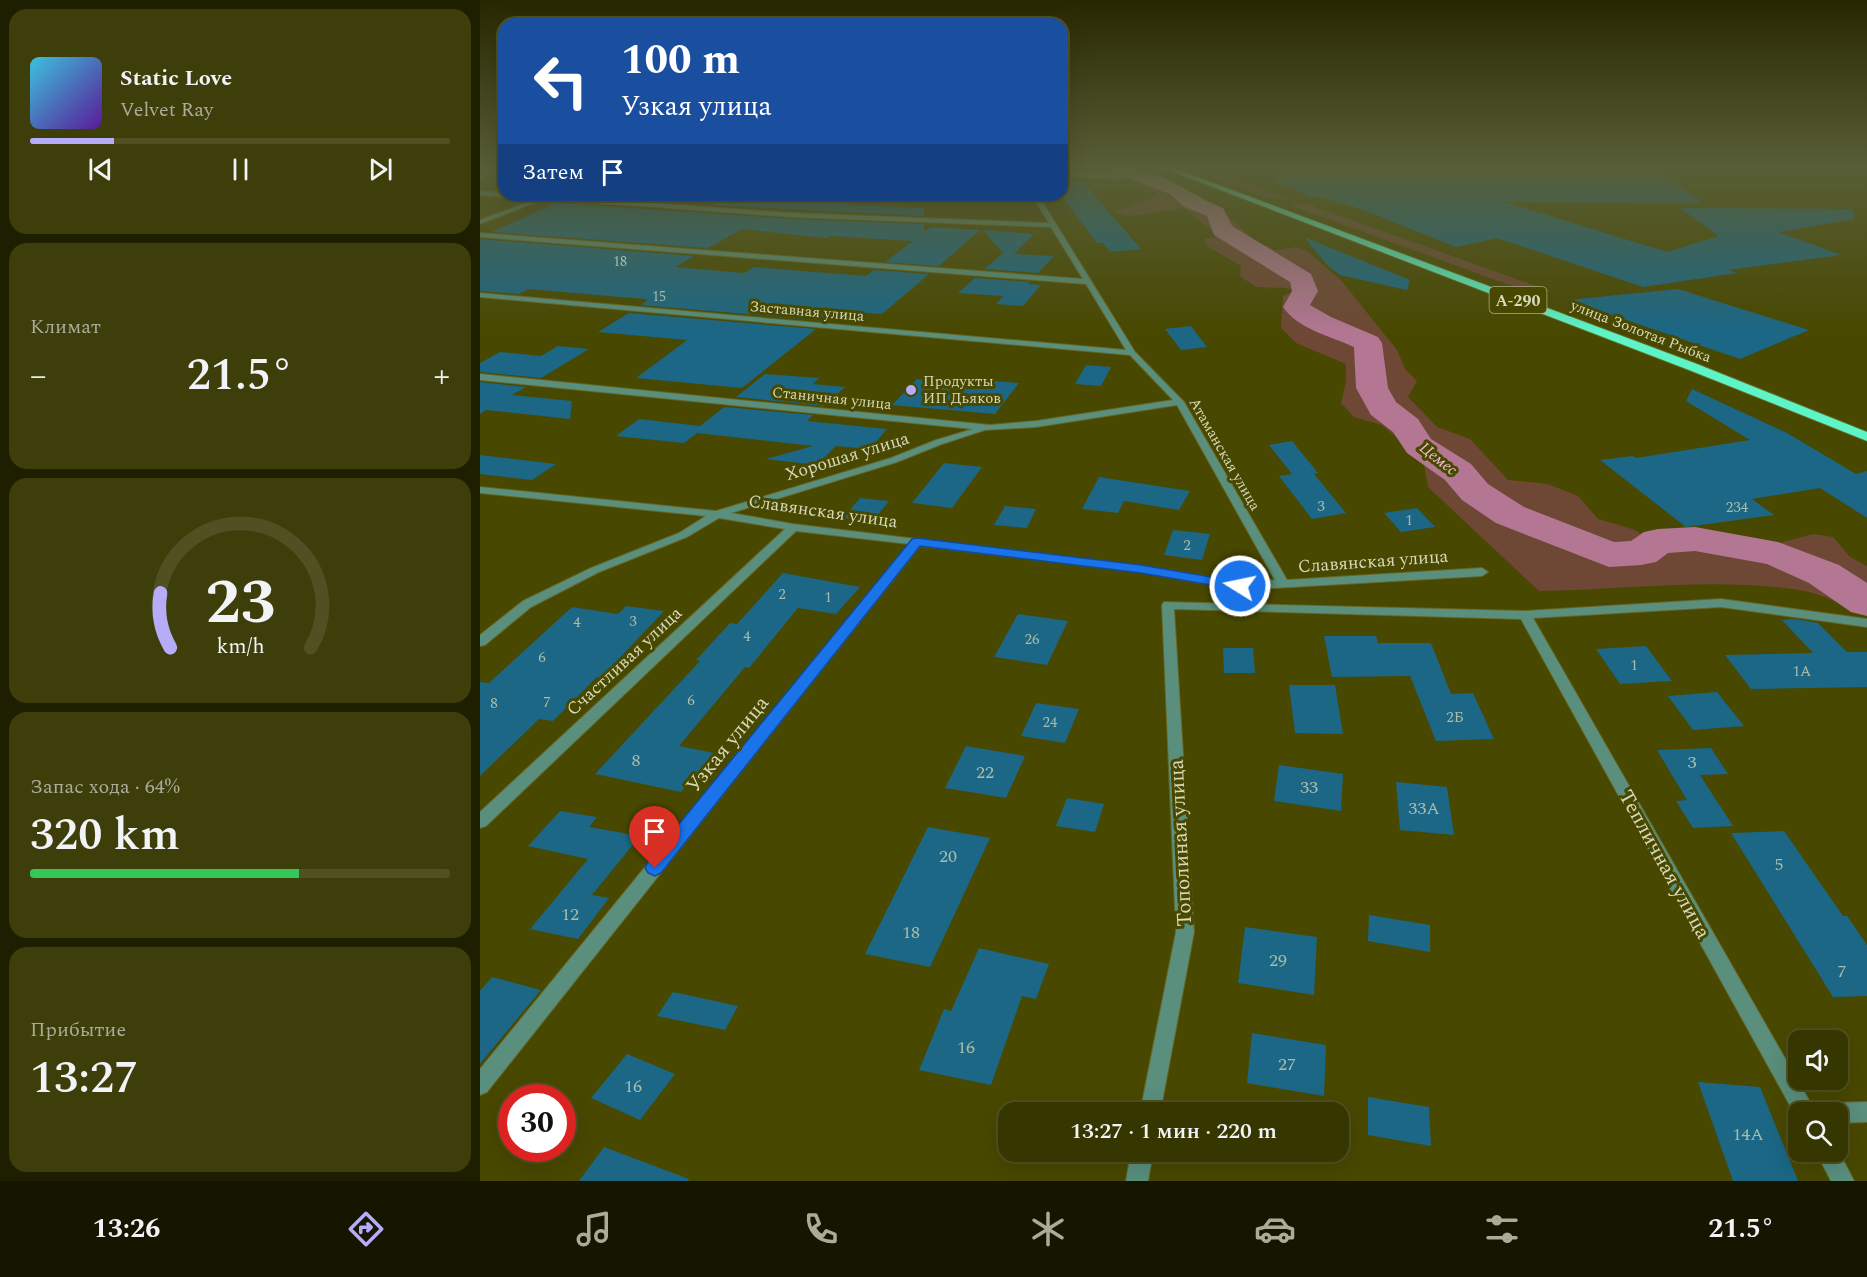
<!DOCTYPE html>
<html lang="ru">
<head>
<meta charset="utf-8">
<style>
  body { margin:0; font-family:Spectral,serif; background:#3d3e0a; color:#f1f3f6; height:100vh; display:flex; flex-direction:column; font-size:22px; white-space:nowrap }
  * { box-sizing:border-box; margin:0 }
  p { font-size:20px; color:#aaab99 }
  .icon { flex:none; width:33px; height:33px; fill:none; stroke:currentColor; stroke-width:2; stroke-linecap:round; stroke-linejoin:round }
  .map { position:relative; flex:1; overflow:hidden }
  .details { display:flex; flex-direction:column; gap:9px; padding:9px; background:#1e1e00; width:480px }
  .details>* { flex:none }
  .guide { position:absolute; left:18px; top:18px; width:570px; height:183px; border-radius:18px; box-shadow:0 6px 24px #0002,0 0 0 2px #505022; background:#1a4fa0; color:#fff; overflow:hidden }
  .fabs { position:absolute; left:1308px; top:1030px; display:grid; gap:12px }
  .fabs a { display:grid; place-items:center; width:60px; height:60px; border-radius:12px; background:#363600; box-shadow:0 6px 24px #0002,0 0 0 2px #505022; font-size:30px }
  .speed { position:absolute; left:18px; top:1084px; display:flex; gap:12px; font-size:30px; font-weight:700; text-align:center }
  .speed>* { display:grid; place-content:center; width:78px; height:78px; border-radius:50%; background:#363600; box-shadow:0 6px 24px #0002,0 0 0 2px #505022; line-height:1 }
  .speed .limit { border:9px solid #d22; background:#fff; color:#111 }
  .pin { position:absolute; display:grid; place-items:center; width:51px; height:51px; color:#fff; margin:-62px -26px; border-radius:50% 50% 50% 0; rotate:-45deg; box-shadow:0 0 6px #0007 }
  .pin .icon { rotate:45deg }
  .me { position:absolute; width:66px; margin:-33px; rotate:280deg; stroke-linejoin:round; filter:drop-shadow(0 0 4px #0008) }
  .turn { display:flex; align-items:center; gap:21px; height:126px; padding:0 24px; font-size:27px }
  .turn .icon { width:78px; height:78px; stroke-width:2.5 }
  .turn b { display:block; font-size:42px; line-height:51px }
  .then { display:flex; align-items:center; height:57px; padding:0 24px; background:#0003; gap:12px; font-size:22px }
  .big { font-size:45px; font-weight:600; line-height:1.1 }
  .details .card { flex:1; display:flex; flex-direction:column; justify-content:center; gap:9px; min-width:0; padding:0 21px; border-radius:18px; background:#3d3e0a }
  .details .dial { align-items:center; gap:0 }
  .dial svg { height:156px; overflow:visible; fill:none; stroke:#505022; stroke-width:7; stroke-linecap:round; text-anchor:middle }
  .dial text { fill:#f1f3f6; stroke:none }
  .song { display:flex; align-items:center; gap:18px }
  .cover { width:72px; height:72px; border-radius:9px; background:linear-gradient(135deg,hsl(190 70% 55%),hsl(270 70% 35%)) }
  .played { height:6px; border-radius:3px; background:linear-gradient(90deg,#b6acf8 20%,#505022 20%) }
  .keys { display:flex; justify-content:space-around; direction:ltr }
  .heat { display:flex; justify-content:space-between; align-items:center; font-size:33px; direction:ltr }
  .charge { height:9px; border-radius:4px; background:linear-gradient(90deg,#34c759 64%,#505022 0) }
  .trip { position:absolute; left:518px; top:1102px; width:351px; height:60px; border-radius:18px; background:#363600; box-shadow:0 6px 24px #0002,0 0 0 2px #505022; font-weight:600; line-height:60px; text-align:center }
  .tabs { display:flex; height:96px; justify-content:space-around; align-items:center; background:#161600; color:#aaab99 }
  .tabs .icon { width:42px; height:42px }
  .tabs .on { color:#b6acf8 }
  .tabs b { font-size:27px; color:#f1f3f6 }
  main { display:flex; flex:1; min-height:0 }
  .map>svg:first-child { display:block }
  .green { fill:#6e4834 }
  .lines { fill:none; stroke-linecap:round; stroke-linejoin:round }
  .river { fill:#b37793; fill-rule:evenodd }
  .building { fill:#1b6785 }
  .street-casing { stroke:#656525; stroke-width:2 }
  .highway-casing { stroke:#656525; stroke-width:2 }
  .street { fill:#598f7c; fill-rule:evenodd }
  .highway { fill:#5df4c6; fill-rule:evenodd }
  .route { fill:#1a73e8; stroke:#114b97; stroke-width:1.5 }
  .poi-dot { fill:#b6acf8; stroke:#484800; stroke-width:2 }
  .labels { text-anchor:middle; stroke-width:6; stroke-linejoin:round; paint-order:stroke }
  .far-number-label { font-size:14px; fill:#a8bcac }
  .far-street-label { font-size:15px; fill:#d7d9b9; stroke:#484800 }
  .far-poi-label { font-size:15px; fill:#d7d9b9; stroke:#484800; text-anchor:start }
  .number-label { font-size:15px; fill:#a8bcac }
  .shield { fill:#484800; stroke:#acae82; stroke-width:1.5 }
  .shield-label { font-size:16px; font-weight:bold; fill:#d7d9b9 }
  .far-water-label { font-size:16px; font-style:italic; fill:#f7c2da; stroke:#484800 }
  .street-label { font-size:18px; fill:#d7d9b9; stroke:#484800 }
  .near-number-label { font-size:18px; fill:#a8bcac }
  .near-street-label { font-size:21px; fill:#d7d9b9; stroke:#484800 }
</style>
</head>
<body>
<main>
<section class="details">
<div class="card">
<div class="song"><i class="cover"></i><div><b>Static Love</b><p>Velvet Ray</p></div></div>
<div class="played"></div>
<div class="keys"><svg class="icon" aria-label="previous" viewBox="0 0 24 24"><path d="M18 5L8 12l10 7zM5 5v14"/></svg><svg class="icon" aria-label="pause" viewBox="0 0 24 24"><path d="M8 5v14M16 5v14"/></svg><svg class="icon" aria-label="next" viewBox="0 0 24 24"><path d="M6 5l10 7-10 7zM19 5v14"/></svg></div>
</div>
<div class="card"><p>Климат</p>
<div class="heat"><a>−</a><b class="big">21.5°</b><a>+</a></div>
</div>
<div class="card dial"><svg viewBox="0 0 100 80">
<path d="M14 69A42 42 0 1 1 86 69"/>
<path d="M14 69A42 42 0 0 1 9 41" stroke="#b6acf8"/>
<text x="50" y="56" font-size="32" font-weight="700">23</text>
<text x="50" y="72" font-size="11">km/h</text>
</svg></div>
<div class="card"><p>Запас хода · 64%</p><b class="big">320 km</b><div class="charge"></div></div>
<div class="card"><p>Прибытие</p><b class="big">13:27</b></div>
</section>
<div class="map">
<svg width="1387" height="1181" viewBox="0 0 1387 1181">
  <rect width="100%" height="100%" fill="#484800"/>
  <g class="green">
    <polygon points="721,168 811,200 784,197 716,172"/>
    <path d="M661,180H685L748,216L774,240L795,250L816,247L827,251L860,279L917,350L925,369L937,381L928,397L957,427L990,439L1028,480L1068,484L1098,496L1118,519L1152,529L1186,547L1217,546L1239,536L1295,544L1333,534L1353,537L1370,557L1387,566V616C1365,606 1343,594 1319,590C1233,577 1145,590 1059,591L948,487L944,464L925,445L902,425L874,417L861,403L866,381V364L816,343L801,328L803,296L814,291L806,288L776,287L760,276L761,266L727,246L724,239L739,236L704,208L653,216L633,212L679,195L655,184Z"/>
    <polygon points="824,203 1070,291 1057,295 812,206"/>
  </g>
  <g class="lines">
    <path class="river" d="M631,168C678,165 703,192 743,208L752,226L831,274L838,291L830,305L851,317L898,337L902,343L908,388L916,402L938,419L951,439L991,464L1008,484L1044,507L1134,542L1151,541L1164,532L1178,529L1215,527L1298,542L1359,565L1387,583V616L1371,612L1329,583L1287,564L1215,551L1188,553L1176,562L1161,565L1129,567L1016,523L982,500L965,480L927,453L913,432L891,415L876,388L874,347C850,336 818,329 803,307L812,291L810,282L734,235L727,216L703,206L690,194L633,172Z"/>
  </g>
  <g class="building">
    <polygon points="799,168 1175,168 1223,203 1025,202 1187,252 1239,236 1200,208 1373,209 1374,219 1299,232 1361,255 1248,270 1257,273 1163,287 1017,238 976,247 881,209 840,197 835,198 797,183"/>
    <polygon points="603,182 661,249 630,252 623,243 617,243 582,197 582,183"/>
    <polygon points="282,195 380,195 367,205 444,208 444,216 232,205 243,197 278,198"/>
    <polygon points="77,203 312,219 444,224 444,232 451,227 500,230 459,266 405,262 433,241 350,236 346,238 262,229 228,248 12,232"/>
    <polygon points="503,230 554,234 534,254 574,256 558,273 504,269 523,253"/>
    <polygon points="824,237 930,280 927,290 860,275 848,266"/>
    <polygon points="0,239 214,256 195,267 264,273 274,267 386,276 394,270 449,274 402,314 360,311 347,321 161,305 168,300 165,299 48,289 39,294 0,291"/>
    <polygon points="495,278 550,282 548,284 561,285 543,306 516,304 523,296 478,293"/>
    <polygon points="1198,289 1329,330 1260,359 1088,300"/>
    <polygon points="149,313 336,329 262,388 156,378 207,340 118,332"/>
    <polygon points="711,326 727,347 701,350 685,329"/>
    <polygon points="78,346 109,349 61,378 0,372 0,363 20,352 61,356"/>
    <polygon points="606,365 631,367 621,386 595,384"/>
    <polygon points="285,374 339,378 333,384 365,387 344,406 256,397"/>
    <polygon points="477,378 539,383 515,414 412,405 437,379 473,382"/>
    <polygon points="0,382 46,387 32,395 92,401 90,419 6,410 0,414"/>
    <polygon points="1212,389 1307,433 1376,474 1387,471 1387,518 1340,488 1272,499 1294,515 1206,527 1120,460 1153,456 1156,458 1270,440 1206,401"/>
    <polygon points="244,407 333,415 327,421 407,429 390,449 356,446 337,465 286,459 333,446 217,433 204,443 136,436 159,419 220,426"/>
    <polygon points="812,441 838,473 834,474 866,513 832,519 799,476 812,474 789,445"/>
    <polygon points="0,455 76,464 52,480 0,474"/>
    <polygon points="464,463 502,467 472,508 432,503"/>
    <polygon points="619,477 710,491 699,510 644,501 638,513 602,509"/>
    <polygon points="380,498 409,501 392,522 363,518"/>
    <polygon points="525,506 556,509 547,528 514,525"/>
    <polygon points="937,508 955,527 921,532 904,513"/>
    <polygon points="693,530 730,534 722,560 684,555"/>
    <polygon points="303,573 380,587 356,614 318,608 269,668 265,667 199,746 234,753 201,792 115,774 220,661 216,660 250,623 257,624"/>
    <polygon points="146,606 184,611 121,678 117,677 73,721 59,719 0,776 0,682 9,683 92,607 138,614"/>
    <polygon points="538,614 588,621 567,665 514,657"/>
    <polygon points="1315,619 1338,623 1367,652 1387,652 1387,687 1271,689 1245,655 1333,653 1302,620"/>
    <polygon points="844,636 896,636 898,643 951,643 971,694 993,693 1014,739 956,741 930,676 852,677"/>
    <polygon points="1166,646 1192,681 1140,684 1116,649"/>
    <polygon points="743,648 773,648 775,673 744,673"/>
    <polygon points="809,685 855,685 863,734 815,733"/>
    <polygon points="1237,692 1264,726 1213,730 1188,696"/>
    <polygon points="556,703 599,709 585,743 541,736"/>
    <polygon points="486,746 545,756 526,798 465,788"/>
    <polygon points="1231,748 1248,774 1220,775 1253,826 1213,828 1196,801 1207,800 1177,750"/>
    <polygon points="799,765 863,774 861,811 794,801"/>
    <polygon points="916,782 967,787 974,835 920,830"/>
    <polygon points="587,798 624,804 615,832 576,826"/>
    <polygon points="80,811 117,817 109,827 160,836 112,895 129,898 98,939 50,929 108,859 48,846"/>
    <polygon points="448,827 510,838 450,967 385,954"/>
    <polygon points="1304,831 1363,916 1367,916 1387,945 1387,996 1353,997 1251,833"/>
    <polygon points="889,915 950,925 950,952 888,941"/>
    <polygon points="765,927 837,937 834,995 758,983"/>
    <polygon points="499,948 569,964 556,999 542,996 511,1085 439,1070 464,1009 471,1011"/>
    <polygon points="12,977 61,990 0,1064 0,991"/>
    <polygon points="193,992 258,1006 245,1030 177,1016"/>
    <polygon points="772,1033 846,1045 844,1096 767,1083"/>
    <polygon points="147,1054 195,1074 160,1120 111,1098"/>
    <polygon points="1218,1082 1280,1087 1318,1181 1253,1181"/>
    <polygon points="888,1097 949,1107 951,1146 888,1135"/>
    <polygon points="124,1147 209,1179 208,1181 99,1181"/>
  </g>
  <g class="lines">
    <g class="street-casing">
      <g id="street">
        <polygon points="7,168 13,168 0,180 0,175"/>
        <polygon points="696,168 708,168 638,179 582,176 582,172 638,175"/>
        <path d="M0,191L24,193V195H52L312,213L569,223L552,195H558L655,352L704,402L807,580L1002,568L1008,572L1002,576L760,590L661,572L440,546L7,1092L0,1095V1069L429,544L316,531L6,826L0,828V812L305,529L239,518L207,537L119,572L51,607L5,645L0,646V635L43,601L111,568L199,533L226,516L0,493V487L236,511L411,458L456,440L493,429L0,380V374L510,425L556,421L693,400L650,355L0,297V293L646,350L606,284L0,237V233L603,279L571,227L312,217L64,199L0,224V220L57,199L0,195ZM697,405L795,580L760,582L661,566L313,524L251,513L417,462L462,444L505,430L556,427Z"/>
        <polygon points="1241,599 1387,619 1387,627 1241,607 1053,618 1334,1109 1335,1106 1342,1103 1387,1102 1387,1122 1358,1123 1358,1113 1318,1113 1318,1120 1041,619 694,609 714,932 680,1113 660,1113 696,932 682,605 684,602 1045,611"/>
        <polygon points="1358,1150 1374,1181 1351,1181 1336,1152 1358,1152"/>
        <polygon points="651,1152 673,1152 668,1181 646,1181"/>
      </g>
    </g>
    <g class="highway-casing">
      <polygon id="highway" points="683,168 693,168 1217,364 1387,432 1387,441 1209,370"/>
    </g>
    <use href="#street" class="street"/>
    <use href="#highway" class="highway"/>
  </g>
  <linearGradient id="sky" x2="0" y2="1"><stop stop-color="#282800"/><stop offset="0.5" stop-color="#585e37"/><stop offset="1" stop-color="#585e37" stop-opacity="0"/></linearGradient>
  <rect width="1387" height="333" fill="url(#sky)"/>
  <polygon class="route" points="437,538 661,565 760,582 767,586 760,590 661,573 440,546 181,873 175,876 168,873 165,868 168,862 432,539"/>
  <circle class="poi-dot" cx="431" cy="390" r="6"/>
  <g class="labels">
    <g class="far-number-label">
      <text x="140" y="266">18</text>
      <text x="179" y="301">15</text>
    </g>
    <g class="far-street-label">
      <text transform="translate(327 311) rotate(5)" y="5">Заставная улица</text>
      <text transform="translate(1161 331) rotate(21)" y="5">улица Золотая Рыбка</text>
      <text transform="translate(352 398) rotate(6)" y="5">Станичная улица</text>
      <text transform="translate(745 454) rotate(60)" y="5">Атаманская улица</text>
    </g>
    <g class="far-poi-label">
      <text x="443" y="386">Продукты<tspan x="443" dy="17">ИП Дьяков</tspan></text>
    </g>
    <g class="number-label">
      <text x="841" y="511">3</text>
      <text x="1257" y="512">234</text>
      <text x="929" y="525">1</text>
      <text x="707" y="550">2</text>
      <text x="302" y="599">2</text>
      <text x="348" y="602">1</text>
      <text x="153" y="626">3</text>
      <text x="97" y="627">4</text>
      <text x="267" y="641">4</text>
      <text x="552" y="644">26</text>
      <text x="62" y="662">6</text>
      <text x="1154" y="670">1</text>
      <text x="1322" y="676">1А</text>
      <text x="211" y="705">6</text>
      <text x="67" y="707">7</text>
      <text x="14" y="708">8</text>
      <text x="975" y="722">2Б</text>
      <text x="570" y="727">24</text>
    </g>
    <rect class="shield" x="1009.5" y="287" width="57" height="26" rx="4.5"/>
    <g class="shield-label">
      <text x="1038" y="306">А-290</text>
    </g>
    <g class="far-water-label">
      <text transform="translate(959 458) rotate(38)" y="6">Цемес</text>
    </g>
    <g class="street-label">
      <text transform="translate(367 456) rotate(-17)" y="6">Хорошая улица</text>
      <text transform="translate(343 511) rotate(8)" y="6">Славянская улица</text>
      <text transform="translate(893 561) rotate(-4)" y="6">Славянская улица</text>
      <text transform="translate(144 661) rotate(-43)" y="6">Счастливая улица</text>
    </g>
    <g class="near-number-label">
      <text x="156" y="766">8</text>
      <text x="1212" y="768">3</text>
      <text x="505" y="778">22</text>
      <text x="829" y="793">33</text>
      <text x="944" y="814">33А</text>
      <text x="468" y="862">20</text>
      <text x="1299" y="870">5</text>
      <text x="90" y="920">12</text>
      <text x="431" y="938">18</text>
      <text x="798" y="966">29</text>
      <text x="1362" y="977">7</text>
      <text x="486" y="1053">16</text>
      <text x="807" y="1070">27</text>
      <text x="153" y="1092">16</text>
      <text x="1268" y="1140">14А</text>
    </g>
    <g class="near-street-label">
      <text transform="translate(247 744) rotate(-51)" y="7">Узкая улица</text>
      <text transform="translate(700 843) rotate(-93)" y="7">Тополиная улица</text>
      <text transform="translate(1185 864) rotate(61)" y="7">Тепличная улица</text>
    </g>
  </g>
</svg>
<div class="fabs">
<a><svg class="icon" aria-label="sound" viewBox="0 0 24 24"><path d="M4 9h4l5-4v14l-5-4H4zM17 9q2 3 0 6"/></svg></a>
<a><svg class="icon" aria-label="search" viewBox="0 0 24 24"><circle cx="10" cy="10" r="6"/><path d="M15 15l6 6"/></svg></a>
</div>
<div class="speed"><div class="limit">30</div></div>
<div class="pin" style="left:175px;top:868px;background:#d93025"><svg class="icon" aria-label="arrive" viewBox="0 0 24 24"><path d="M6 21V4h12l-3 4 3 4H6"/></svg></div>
<svg class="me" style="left:760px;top:586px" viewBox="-20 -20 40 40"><circle r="17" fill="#1a73e8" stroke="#fff" stroke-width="3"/><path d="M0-11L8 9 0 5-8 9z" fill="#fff"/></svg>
<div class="trip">13:27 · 1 мин · 220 m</div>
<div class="guide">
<div class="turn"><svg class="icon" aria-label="left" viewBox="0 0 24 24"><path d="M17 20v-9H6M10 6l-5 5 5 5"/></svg><div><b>100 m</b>Узкая улица</div></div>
<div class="then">Затем<svg class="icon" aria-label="arrive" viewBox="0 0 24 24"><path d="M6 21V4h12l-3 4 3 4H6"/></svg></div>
</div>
</div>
</main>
<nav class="tabs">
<b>13:26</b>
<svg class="icon on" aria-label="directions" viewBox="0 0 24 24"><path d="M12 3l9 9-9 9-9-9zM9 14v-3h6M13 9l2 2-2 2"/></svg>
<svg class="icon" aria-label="music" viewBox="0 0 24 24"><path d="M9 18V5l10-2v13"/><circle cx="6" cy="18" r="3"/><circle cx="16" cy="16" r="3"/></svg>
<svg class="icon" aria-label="phone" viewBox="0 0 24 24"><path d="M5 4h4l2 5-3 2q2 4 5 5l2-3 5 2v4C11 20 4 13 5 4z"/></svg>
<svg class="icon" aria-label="climate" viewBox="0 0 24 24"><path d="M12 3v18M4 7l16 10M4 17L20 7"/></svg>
<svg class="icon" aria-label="car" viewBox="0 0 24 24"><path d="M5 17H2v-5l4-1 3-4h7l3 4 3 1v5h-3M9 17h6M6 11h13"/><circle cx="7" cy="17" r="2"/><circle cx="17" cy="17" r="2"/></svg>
<svg class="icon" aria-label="filters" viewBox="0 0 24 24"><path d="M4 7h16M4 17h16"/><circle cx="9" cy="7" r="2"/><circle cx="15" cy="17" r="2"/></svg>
<b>21.5°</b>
</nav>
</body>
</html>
